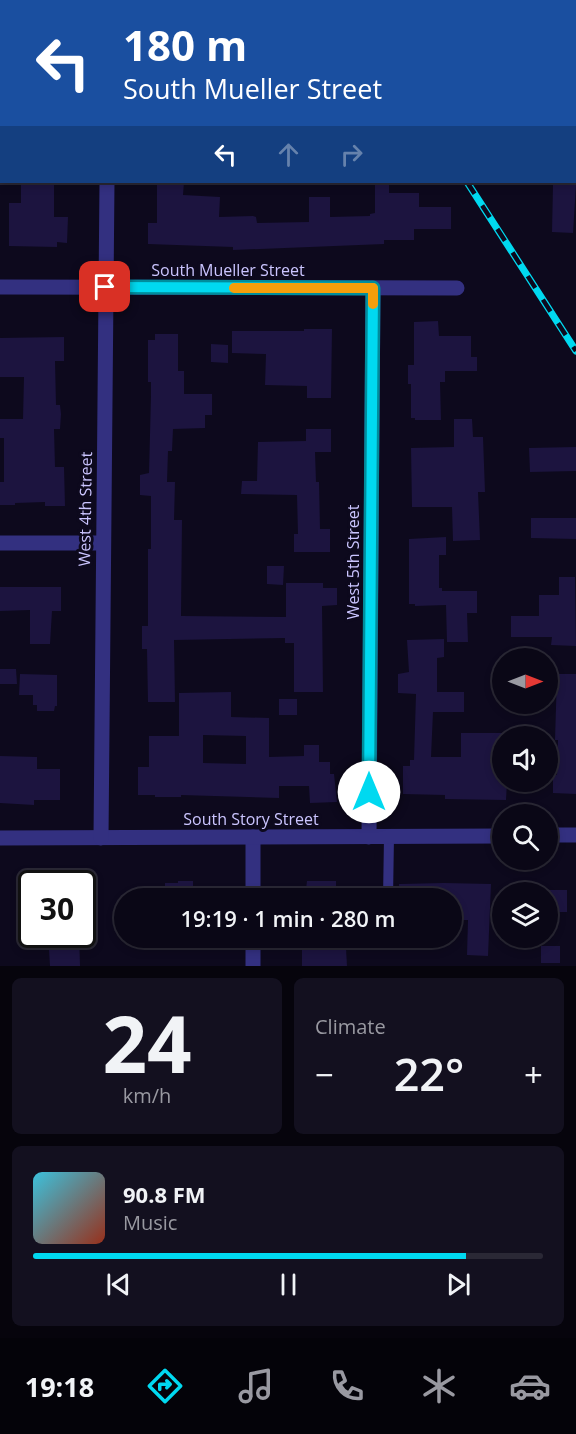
<!DOCTYPE html>
<html lang="en">
<head>
<meta charset="utf-8">
<style>
  body { margin:0; font-family:"Open Sans",sans-serif; background:#13101f; color:#f1f3f6; height:100vh; display:flex; flex-direction:column; font-size:22px; white-space:nowrap }
  * { box-sizing:border-box; margin:0 }
  p { font-size:20px; color:#9999a1 }
  .icon { flex:none; width:33px; height:33px; fill:none; stroke:currentColor; stroke-width:2; stroke-linecap:round; stroke-linejoin:round }
  .map { position:relative; height:966px; overflow:hidden }
  .details { display:flex; flex-direction:column; gap:12px; padding:12px; background:#06040c; flex:1 }
  .details>* { flex:none }
  .top-card { position:absolute; left:0px; top:0px; width:576px; height:183px; box-shadow:0 3px 9px #0003,0 0 0 2px #2a2835; background:#1a4fa0; color:#fff; overflow:hidden }
  .needle { width:39px; rotate:90deg }
  .tools { position:absolute; left:492px; top:648px; display:grid; gap:12px }
  .tools a { display:grid; place-items:center; width:66px; height:66px; border-radius:50%; background:#0a0716; box-shadow:0 3px 9px #0003,0 0 0 2px #2a2835; font-size:30px }
  .speed { position:absolute; left:18px; top:870px; display:flex; gap:12px; font-size:30px; font-weight:700; text-align:center }
  .speed>* { display:grid; place-content:center; width:78px; height:78px; border-radius:50%; background:#0a0716; box-shadow:0 3px 9px #0003,0 0 0 2px #2a2835; line-height:1 }
  .speed .limit { border:3px solid #111; border-radius:9px; background:#fff; color:#111 }
  .pin { position:absolute; display:grid; place-items:center; width:51px; height:51px; color:#fff; margin:-26px; border-radius:12px; box-shadow:0 3px 9px #0006 }
  .me { position:absolute; width:66px; margin:-33px; rotate:0deg; stroke-linejoin:round; filter:drop-shadow(0 0 4px #0008) }
  .turn { display:flex; align-items:center; gap:21px; height:126px; padding:0 24px; font-size:27px }
  .turn .icon { width:78px; height:78px; stroke-width:2.5 }
  .turn b { display:block; font-size:42px; line-height:51px }
  .lanes { display:flex; align-items:center; height:57px; padding:0 24px; background:#0003; justify-content:center; gap:30px; direction:ltr }
  .lanes .off { opacity:.35 }
  .big { font-size:45px; font-weight:600; line-height:1.1 }
  .details .widget { flex:1; display:flex; flex-direction:column; justify-content:center; gap:9px; min-width:0; padding:0 21px; border-radius:9px; background:#13101f }
  .details .dial { align-items:center; gap:0 }
  .dial b { font-size:78px; line-height:1 }
  .song { display:flex; align-items:center; gap:18px }
  .cover { width:72px; height:72px; border-radius:9px; background:linear-gradient(135deg,hsl(190 70% 55%),hsl(10 70% 35%)) }
  .played { height:6px; border-radius:3px; background:linear-gradient(90deg,#00d9f0 85%,#2a2835 85%) }
  .keys { display:flex; justify-content:space-around; direction:ltr }
  .heat { display:flex; justify-content:space-between; align-items:center; font-size:33px; direction:ltr }
  .details .tiles { flex:1; display:grid; gap:12px; grid-template-columns:1fr 1fr }
  .widget:last-child { grid-column:span 2 }
  .trip { position:absolute; left:114px; top:888px; width:348px; height:60px; border-radius:30px; background:#0a0716; box-shadow:0 3px 9px #0003,0 0 0 2px #2a2835; font-weight:600; line-height:60px; text-align:center }
  .tabs { display:flex; height:96px; justify-content:space-around; align-items:center; background:#040309; color:#9999a1 }
  .tabs .icon { width:42px; height:42px }
  .tabs .active { color:#00d9f0 }
  .tabs b { font-size:27px; color:#f1f3f6 }
  .map>svg:first-child { display:block }
  .building { fill:#1c143f; fill-rule:evenodd }
  .lines { fill:none; stroke-linecap:round; stroke-linejoin:round }
  .lane { stroke:#333080; stroke-width:10 }
  .street { stroke:#333080; stroke-width:15 }
  .rail-casing { stroke:#00d9f0; stroke-width:7 }
  .rail { stroke:#0d091d; stroke-width:4.5; stroke-dasharray:14; stroke-linecap:butt }
  .route-casing { stroke:#008d9c; stroke-width:15 }
  .route { stroke:#00d9f0; stroke-width:10 }
  .slow { stroke:#f59e0b; stroke-width:10 }
  .labels { text-anchor:middle; stroke-width:6; stroke-linejoin:round; paint-order:stroke }
  .street-label { font-size:16px; fill:#cbc5ff; stroke:#0d091d }
</style>
</head>
<body>
<div class="map">
<svg width="576" height="966" viewBox="0 0 576 966">
  <rect width="100%" height="100%" fill="#0d091d"/>
  <g class="building">
    <polygon points="21,182 54,182 54,217 68,217 67,243 57,242 57,247 9,246 9,203 21,203"/>
    <polygon points="157,182 184,182 183,195 220,197 219,217 253,216 256,217 257,223 309,222 309,197 330,197 330,217 370,216 370,214 375,213 375,182 389,182 389,193 419,193 419,207 451,207 451,229 414,229 414,240 384,240 384,244 233,250 233,247 148,244 148,223 157,223"/>
    <polygon points="553,185 576,185 573,233 552,232"/>
    <polygon points="438,321 439,336 471,336 471,357 477,357 477,371 445,371 445,382 440,382 441,420 415,420 415,418 411,418 411,384 408,384 408,365 414,365 414,322"/>
    <polygon points="304,329 332,329 331,398 307,398 307,386 265,385 266,354 232,353 232,331 304,331"/>
    <polygon points="155,334 178,334 178,371 184,371 184,394 212,394 212,415 205,415 205,428 173,429 172,451 168,451 167,482 175,482 174,520 182,520 181,616 286,617 286,583 323,583 323,588 337,588 337,605 322,606 323,692 294,692 294,643 285,643 285,638 174,640 175,702 148,702 147,649 142,649 142,626 148,626 148,549 151,549 151,496 140,495 140,475 149,473 151,396 151,382 148,382 148,340 155,340"/>
    <polygon points="64,337 64,361 55,361 56,405 60,405 61,414 60,429 54,429 55,467 64,467 65,506 45,506 45,502 15,503 15,505 0,505 0,482 4,482 4,438 0,438 0,419 23,419 24,377 0,377 0,338"/>
    <polygon points="211,344 228,345 228,363 211,362"/>
    <polygon points="454,419 472,419 473,437 483,437 485,492 478,492 480,540 453,541 452,507 412,507 411,448 454,447"/>
    <polygon points="306,429 331,429 331,452 315,452 316,482 319,482 320,529 330,529 330,552 294,552 294,534 298,534 297,495 241,494 242,481 257,481 258,442 306,441"/>
    <polygon points="576,447 576,471 530,472 529,448"/>
    <polygon points="531,518 576,518 576,539 531,538"/>
    <polygon points="446,537 446,555 439,555 439,588 442,588 442,591 477,591 477,613 467,613 468,642 447,642 446,605 415,606 415,604 409,604 409,539"/>
    <polygon points="267,566 284,566 283,585 267,584"/>
    <polygon points="559,577 575,577 576,646 551,645 552,637 511,637 511,616 539,616 539,595 559,595"/>
    <polygon points="0,587 61,587 61,611 52,611 50,644 30,644 30,610 0,611"/>
    <polygon points="444,639 444,657 437,658 437,692 464,692 464,712 433,712 431,757 461,757 461,733 502,733 502,782 507,782 506,800 445,799 445,795 403,794 403,766 410,766 410,760 414,760 416,694 398,693 398,674 409,672 407,640"/>
    <polygon points="0,669 16,669 17,684 0,684"/>
    <polygon points="20,674 57,675 57,706 55,706 54,711 37,711 37,705 33,705 33,695 19,695"/>
    <polygon points="557,674 576,674 576,794 553,793 553,775 557,775 558,740 555,740"/>
    <path d="M231,692V717L269,718V757L304,756V745H319V762H330V774H334L337,802L310,803L309,786H279V798L181,795V797H155V795H138V767H149V736H179V693ZM203,735L246,736V764L203,763Z"/>
    <rect x="279" y="699" width="18" height="16"/>
    <polygon points="0,756 37,757 37,769 60,769 60,800 34,800 34,805 0,803"/>
    <polygon points="178,881 193,881 193,898 165,898 165,883 178,883"/>
    <polygon points="307,881 336,881 336,898 305,898"/>
    <polygon points="444,883 491,884 488,956 467,955 468,920 452,920 452,898 399,898 399,884"/>
    <rect x="548" y="890" width="19" height="22"/>
    <polygon points="48,934 79,934 80,966 50,966"/>
    <rect x="541" y="946" width="19" height="17"/>
    <polygon points="346,948 347,966 302,966 302,950"/>
  </g>
  <g class="lines">
    <g class="lane">
      <polyline points="574,68 576,68"/>
      <polyline points="388,898 389,837"/>
    </g>
    <g class="street">
      <polyline points="110,2 110,0"/>
      <polyline points="0,38 2,38"/>
      <polyline points="0,287 457,288"/>
      <polyline points="0,543 102,543"/>
      <polyline points="548,835 576,835"/>
      <polyline points="253,837 253,898"/>
      <polyline points="369,837 373,288"/>
      <polyline points="0,838 502,836"/>
      <polyline points="101,838 107,182"/>
      <polyline points="253,938 253,966"/>
    </g>
    <g class="rail-casing">
      <g id="rail">
        <polyline points="349,0 350,2"/>
        <polyline points="467,182 576,351"/>
      </g>
    </g>
    <use href="#rail" class="rail"/>
  </g>
  <g class="lines">
    <g class="route-casing">
      <polyline id="route" points="105,287 373,288 369,792"/>
    </g>
    <use href="#route" class="route"/>
    <polyline class="slow" points="234,288 373,288 373,304"/>
  </g>
  <g class="labels">
    <g class="street-label">
      <text x="228" y="276">South Mueller Street</text>
      <text transform="translate(85 509) rotate(-89)" y="6">West 4th Street</text>
      <text transform="translate(353 562) rotate(-90)" y="6">West 5th Street</text>
      <text x="251" y="825">South Story Street</text>
    </g>
  </g>
</svg>
<div class="tools">
<a><svg class="needle" viewBox="-14 -14 28 28"><path d="M0-13l5 13h-10z" fill="#e53935"/><path d="M0 13l5-13h-10z" fill="#9999a1"/></svg></a>
<a><svg class="icon" aria-label="sound" viewBox="0 0 24 24"><path d="M4 9h4l5-4v14l-5-4H4zM17 9q2 3 0 6"/></svg></a>
<a><svg class="icon" aria-label="search" viewBox="0 0 24 24"><circle cx="10" cy="10" r="6"/><path d="M15 15l6 6"/></svg></a>
<a><svg class="icon" aria-label="layers" viewBox="0 0 24 24"><path d="M12 4l9 5-9 5-9-5zM3 14l9 5 9-5"/></svg></a>
</div>
<div class="speed"><div class="limit">30</div></div>
<div class="pin" style="left:105px;top:287px;background:#d93025"><svg class="icon" aria-label="arrive" viewBox="0 0 24 24"><path d="M6 21V4h12l-3 4 3 4H6"/></svg></div>
<svg class="me" style="left:369px;top:792px" viewBox="-20 -20 40 40"><circle r="19" fill="#fff"/><path d="M0-13L10 11 0 6-10 11z" fill="#00d9f0"/></svg>
<div class="trip">19:19 · 1 min · 280 m</div>
<div class="top-card">
<div class="turn"><svg class="icon" aria-label="left" viewBox="0 0 24 24"><path d="M17 20v-9H6M10 6l-5 5 5 5"/></svg><div><b>180 m</b>South Mueller Street</div></div>
<div class="lanes"><svg class="icon" aria-label="left" viewBox="0 0 24 24"><path d="M17 20v-9H6M10 6l-5 5 5 5"/></svg><svg class="icon off" aria-label="ahead" viewBox="0 0 24 24"><path d="M12 20V5M6 11l6-6 6 6"/></svg><svg class="icon off" aria-label="right" viewBox="0 0 24 24"><path d="M7 20v-9h11M14 6l5 5-5 5"/></svg></div>
</div>
</div>
<section class="details">
<div class="tiles">
<div class="widget dial"><b>24</b><p>km/h</p></div>
<div class="widget"><p>Climate</p>
<div class="heat"><a>−</a><b class="big">22°</b><a>+</a></div>
</div>
<div class="widget">
<div class="song"><i class="cover"></i><div><b>90.8 FM</b><p>Music</p></div></div>
<div class="played"></div>
<div class="keys"><svg class="icon" aria-label="previous" viewBox="0 0 24 24"><path d="M18 5L8 12l10 7zM5 5v14"/></svg><svg class="icon" aria-label="pause" viewBox="0 0 24 24"><path d="M8 5v14M16 5v14"/></svg><svg class="icon" aria-label="next" viewBox="0 0 24 24"><path d="M6 5l10 7-10 7zM19 5v14"/></svg></div>
</div>
</div>
</section>
<nav class="tabs">
<b>19:18</b>
<svg class="icon active" aria-label="directions" viewBox="0 0 24 24"><path d="M12 3l9 9-9 9-9-9zM9 14v-3h6M13 9l2 2-2 2"/></svg>
<svg class="icon" aria-label="music" viewBox="0 0 24 24"><path d="M9 18V5l10-2v13"/><circle cx="6" cy="18" r="3"/><circle cx="16" cy="16" r="3"/></svg>
<svg class="icon" aria-label="phone" viewBox="0 0 24 24"><path d="M5 4h4l2 5-3 2q2 4 5 5l2-3 5 2v4C11 20 4 13 5 4z"/></svg>
<svg class="icon" aria-label="climate" viewBox="0 0 24 24"><path d="M12 3v18M4 7l16 10M4 17L20 7"/></svg>
<svg class="icon" aria-label="car" viewBox="0 0 24 24"><path d="M5 17H2v-5l4-1 3-4h7l3 4 3 1v5h-3M9 17h6M6 11h13"/><circle cx="7" cy="17" r="2"/><circle cx="17" cy="17" r="2"/></svg>
</nav>
</body>
</html>
